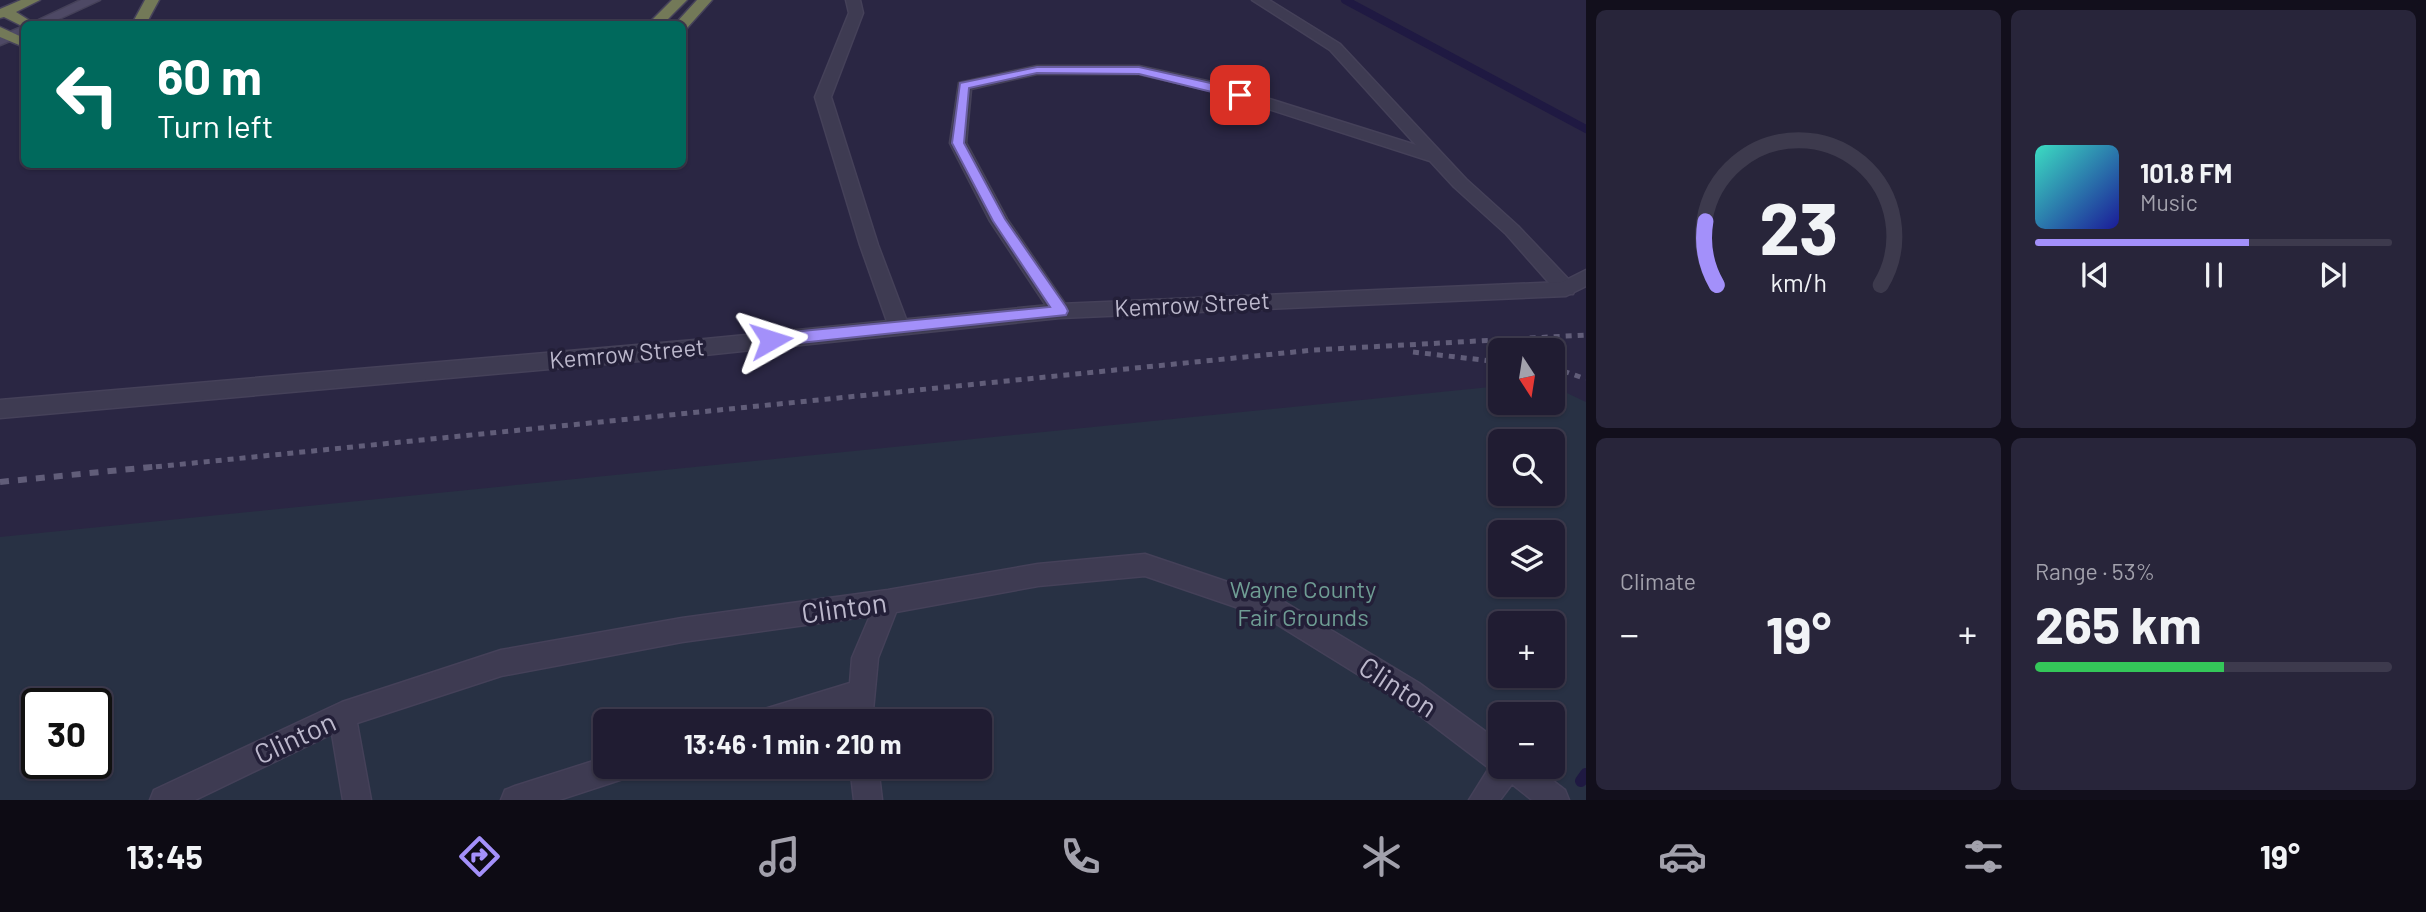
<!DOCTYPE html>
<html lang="en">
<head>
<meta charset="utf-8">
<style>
  body { margin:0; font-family:Barlow,sans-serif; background:#28253a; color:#f1f3f6; height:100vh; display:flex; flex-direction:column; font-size:26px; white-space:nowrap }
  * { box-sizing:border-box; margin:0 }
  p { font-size:23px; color:#a2a1ac }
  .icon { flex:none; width:38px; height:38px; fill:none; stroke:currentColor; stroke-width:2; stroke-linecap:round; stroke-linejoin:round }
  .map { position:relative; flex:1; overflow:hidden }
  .sheet { display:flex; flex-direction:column; gap:10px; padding:10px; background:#120f1c; width:840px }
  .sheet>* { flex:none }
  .top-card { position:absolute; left:21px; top:21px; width:665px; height:147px; border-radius:10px; box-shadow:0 2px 5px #0004,0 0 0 2px #3d3a4d; background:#00695c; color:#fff; overflow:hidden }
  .needle { width:46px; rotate:168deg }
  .tools { position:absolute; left:1488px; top:338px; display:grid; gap:14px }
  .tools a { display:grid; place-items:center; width:77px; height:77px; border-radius:10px; background:#201c32; box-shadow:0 2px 5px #0004,0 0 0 2px #3d3a4d; font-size:35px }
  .speed { position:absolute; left:21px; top:688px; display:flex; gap:14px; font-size:35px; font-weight:700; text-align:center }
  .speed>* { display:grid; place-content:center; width:91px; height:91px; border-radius:50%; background:#201c32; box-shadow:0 2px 5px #0004,0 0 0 2px #3d3a4d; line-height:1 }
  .speed .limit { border:4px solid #111; border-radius:10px; background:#fff; color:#111 }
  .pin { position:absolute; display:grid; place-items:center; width:60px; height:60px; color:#fff; margin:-30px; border-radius:14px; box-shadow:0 4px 10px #0006 }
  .me { position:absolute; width:77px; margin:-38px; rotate:84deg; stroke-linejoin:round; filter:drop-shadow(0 0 5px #0008) }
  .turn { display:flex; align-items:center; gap:24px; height:147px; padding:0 21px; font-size:32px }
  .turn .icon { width:91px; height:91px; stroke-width:2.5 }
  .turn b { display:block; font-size:49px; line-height:60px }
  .big { font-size:52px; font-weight:700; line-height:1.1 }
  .sheet .widget { flex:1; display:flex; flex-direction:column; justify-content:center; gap:10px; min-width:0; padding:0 24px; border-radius:10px; background:#28253a }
  .sheet .dial { align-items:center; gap:0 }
  .dial svg { height:182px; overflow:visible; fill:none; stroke:#3d3a4d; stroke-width:7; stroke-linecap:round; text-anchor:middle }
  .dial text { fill:#f1f3f6; stroke:none }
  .song { display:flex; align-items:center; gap:21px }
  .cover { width:84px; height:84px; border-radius:10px; background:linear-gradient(135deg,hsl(170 70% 55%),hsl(240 70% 35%)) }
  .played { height:7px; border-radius:4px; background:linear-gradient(90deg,#a390fa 60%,#3d3a4d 60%) }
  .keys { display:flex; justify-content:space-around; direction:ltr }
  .heat { display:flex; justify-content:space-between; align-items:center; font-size:38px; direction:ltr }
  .charge { height:10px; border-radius:5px; background:linear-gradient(90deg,#34c759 53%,#3d3a4d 0) }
  .sheet .tiles { flex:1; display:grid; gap:10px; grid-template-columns:repeat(2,1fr) }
  .trip { position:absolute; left:593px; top:709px; width:399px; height:70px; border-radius:10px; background:#201c32; box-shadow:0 2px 5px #0004,0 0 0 2px #3d3a4d; font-weight:700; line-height:70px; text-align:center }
  .menu { display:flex; height:112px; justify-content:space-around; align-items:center; background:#0d0b14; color:#a2a1ac }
  .menu .icon { width:49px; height:49px }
  .menu .current { color:#a390fa }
  .menu b { font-size:32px; color:#f1f3f6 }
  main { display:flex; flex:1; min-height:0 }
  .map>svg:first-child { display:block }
  .green { fill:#283144; fill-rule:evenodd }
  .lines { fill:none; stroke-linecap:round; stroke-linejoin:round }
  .stream-far1 { stroke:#1f1942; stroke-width:8 }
  .stream { stroke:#1f1942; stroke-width:12 }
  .lane-casing { stroke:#454159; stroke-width:3 }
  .street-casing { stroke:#454159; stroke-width:3 }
  .secondary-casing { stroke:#454159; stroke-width:3 }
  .highway-casing { stroke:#46425a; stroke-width:3 }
  .lane { fill:#3e3b52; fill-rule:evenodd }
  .street { fill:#3e3b52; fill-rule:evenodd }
  .secondary { fill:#4e4965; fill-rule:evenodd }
  .highway { fill:#737958; fill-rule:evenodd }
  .rail-far1 { stroke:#615d79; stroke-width:5; stroke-dasharray:6 6; stroke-linecap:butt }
  .rail { stroke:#615d79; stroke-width:6; stroke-dasharray:9 9; stroke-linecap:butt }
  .route { fill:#a390fa; stroke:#6a5ea2; stroke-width:2 }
  .labels { text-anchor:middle; stroke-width:7; stroke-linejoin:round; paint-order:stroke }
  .street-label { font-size:24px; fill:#bcb8cc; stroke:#231f38 }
  .park-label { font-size:24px; fill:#6f9d94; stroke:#231f38 }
  .near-street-label { font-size:28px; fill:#bcb8cc; stroke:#231f38 }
</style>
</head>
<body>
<main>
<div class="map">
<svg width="1586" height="800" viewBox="0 0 1586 800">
  <rect width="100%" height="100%" fill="#2a2643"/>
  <path class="green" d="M1500,386V402H1552V386L1586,402V800H0V537ZM1500,441H1552V494H1500ZM1500,532H1552V584H1500ZM1500,623H1552V676H1500ZM37,704H96V763H37ZM1500,714H1552V766H1500ZM606,721H980V766H606Z"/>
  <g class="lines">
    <polyline class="stream-far1" points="1345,0 1586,129"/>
    <polyline class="stream" points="1581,781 1586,774"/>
    <g class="lane-casing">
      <g id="lane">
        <polygon points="846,0 860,0 863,13 831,97 878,245 909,327 906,332 899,334 892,332 889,327 860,245 815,97 849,13"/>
        <polygon points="1252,0 1269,0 1340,44 1466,179 1518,226 1573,284 1575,289 1573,294 1559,294 1506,234 1454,187 1430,161 1216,92 1139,74 1037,74 971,89 966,143 1007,219 1070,311 1067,316 1053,316 990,221 950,143 959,83 1037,66 1139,66 1225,85 1416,145 1330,50"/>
      </g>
    </g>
    <g class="street-casing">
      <g id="street">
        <polygon points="1586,270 1586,286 1566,296 1060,318 695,356 0,418 0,400 695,340 1060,304 1562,282"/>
        <polygon points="1145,554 1281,600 1419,683 1500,742 1500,766 1534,766 1565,790 1569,800 1532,800 1512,784 1500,800 1469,800 1489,768 1401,701 1265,617 1145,576 1038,586 896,612 878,658 872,721 846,721 847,710 811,721 755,721 758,711 768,708 850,683 852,658 870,616 682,642 501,676 357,723 371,800 343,800 332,734 195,800 150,800 154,790 342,702 501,650 682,618 888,590 1038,564"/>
        <polygon points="606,757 606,766 636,766 632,776 559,800 501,800 505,790 515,786"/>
        <polygon points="850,766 878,766 882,800 854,800"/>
      </g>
    </g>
    <g class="secondary-casing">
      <g id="secondary">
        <polygon points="81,0 100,0 48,24 30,24"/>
        <polygon points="24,26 24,35 0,45 0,36"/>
      </g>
    </g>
    <g class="highway-casing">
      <g id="highway">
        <polygon points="21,0 40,0 16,12 35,24 24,24 24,27 4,17 0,18 0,9"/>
        <polygon points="145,0 159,0 146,24 132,24"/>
        <polygon points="672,0 687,0 663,24 648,24"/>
        <polygon points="697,0 712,0 687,28 682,29 682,24 675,24"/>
        <polygon points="0,27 24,38 24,47 0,37"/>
      </g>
    </g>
    <use href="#lane" class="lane"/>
    <use href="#street" class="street"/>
    <use href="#secondary" class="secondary"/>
    <use href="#highway" class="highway"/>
    <g class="rail-far1">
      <polyline points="1413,352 1500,362"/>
      <polyline points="1552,367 1586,379"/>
      <polyline points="144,468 1314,350 1586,335"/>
    </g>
    <polyline class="rail" points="0,482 161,466"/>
  </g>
  <polygon class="route" points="1037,67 1139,67 1224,86 1245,95 1240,99 1139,74 1037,73 969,88 964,143 1005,219 1066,307 1068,311 1066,315 771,346 766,344 764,340 771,334 1050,307 993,221 952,143 960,83"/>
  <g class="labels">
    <g class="street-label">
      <text transform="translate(1192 305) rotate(-3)" y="8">Kemrow Street</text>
      <text transform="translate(627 354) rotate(-5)" y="8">Kemrow Street</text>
    </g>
    <g class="park-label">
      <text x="1303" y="598">Wayne County<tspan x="1303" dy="28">Fair Grounds</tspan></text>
    </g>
    <g class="near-street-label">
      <text transform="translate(844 608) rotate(-8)" y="10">Clinton</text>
      <text transform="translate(1398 687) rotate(33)" y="10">Clinton</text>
      <text transform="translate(295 738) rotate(-25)" y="10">Clinton</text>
    </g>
  </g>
</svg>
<div class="tools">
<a><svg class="needle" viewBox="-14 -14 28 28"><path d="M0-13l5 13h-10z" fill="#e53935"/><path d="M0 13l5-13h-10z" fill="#a2a1ac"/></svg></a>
<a><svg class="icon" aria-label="search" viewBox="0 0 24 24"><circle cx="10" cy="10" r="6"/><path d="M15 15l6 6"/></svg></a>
<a><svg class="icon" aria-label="layers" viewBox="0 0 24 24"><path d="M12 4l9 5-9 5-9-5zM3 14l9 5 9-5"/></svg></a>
<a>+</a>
<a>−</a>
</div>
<div class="speed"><div class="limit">30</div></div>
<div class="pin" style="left:1240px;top:95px;background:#d93025"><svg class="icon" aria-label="arrive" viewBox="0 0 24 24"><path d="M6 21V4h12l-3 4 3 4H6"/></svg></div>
<svg class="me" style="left:771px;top:340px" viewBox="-20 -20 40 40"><path d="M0-17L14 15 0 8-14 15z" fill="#a390fa" stroke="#fff" stroke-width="4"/></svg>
<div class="trip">13:46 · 1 min · 210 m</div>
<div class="top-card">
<div class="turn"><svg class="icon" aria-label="left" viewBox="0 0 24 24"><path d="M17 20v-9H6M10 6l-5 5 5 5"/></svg><div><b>60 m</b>Turn left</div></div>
</div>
</div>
<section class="sheet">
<div class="tiles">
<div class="widget dial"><svg viewBox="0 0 100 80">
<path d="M14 69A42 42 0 1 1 86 69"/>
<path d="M14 69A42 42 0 0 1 9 41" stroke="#a390fa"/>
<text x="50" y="56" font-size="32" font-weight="700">23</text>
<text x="50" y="72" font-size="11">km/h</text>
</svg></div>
<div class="widget">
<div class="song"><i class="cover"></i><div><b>101.8 FM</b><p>Music</p></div></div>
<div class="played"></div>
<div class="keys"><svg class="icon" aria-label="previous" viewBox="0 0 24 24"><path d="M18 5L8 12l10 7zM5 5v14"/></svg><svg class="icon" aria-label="pause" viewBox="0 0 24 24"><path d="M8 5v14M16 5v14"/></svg><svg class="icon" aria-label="next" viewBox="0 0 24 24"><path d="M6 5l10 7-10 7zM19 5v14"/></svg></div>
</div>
<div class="widget"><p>Climate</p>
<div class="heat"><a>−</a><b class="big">19°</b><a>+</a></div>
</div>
<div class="widget"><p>Range · 53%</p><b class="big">265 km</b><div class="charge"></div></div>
</div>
</section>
</main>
<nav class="menu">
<b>13:45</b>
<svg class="icon current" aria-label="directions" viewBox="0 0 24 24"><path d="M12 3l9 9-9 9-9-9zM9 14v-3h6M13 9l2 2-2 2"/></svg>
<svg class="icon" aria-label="music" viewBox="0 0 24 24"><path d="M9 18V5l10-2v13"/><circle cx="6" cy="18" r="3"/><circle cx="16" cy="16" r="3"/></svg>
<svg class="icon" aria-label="phone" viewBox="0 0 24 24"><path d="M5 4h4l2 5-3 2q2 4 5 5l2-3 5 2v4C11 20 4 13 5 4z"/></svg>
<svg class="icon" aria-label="climate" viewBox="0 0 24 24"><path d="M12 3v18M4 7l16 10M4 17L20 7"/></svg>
<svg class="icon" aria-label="car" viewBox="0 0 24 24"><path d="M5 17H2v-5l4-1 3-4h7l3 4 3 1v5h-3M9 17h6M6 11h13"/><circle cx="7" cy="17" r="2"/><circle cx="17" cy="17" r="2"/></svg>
<svg class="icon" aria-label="filters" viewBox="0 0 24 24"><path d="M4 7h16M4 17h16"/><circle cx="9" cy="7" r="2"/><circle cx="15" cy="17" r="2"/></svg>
<b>19°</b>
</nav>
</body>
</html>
